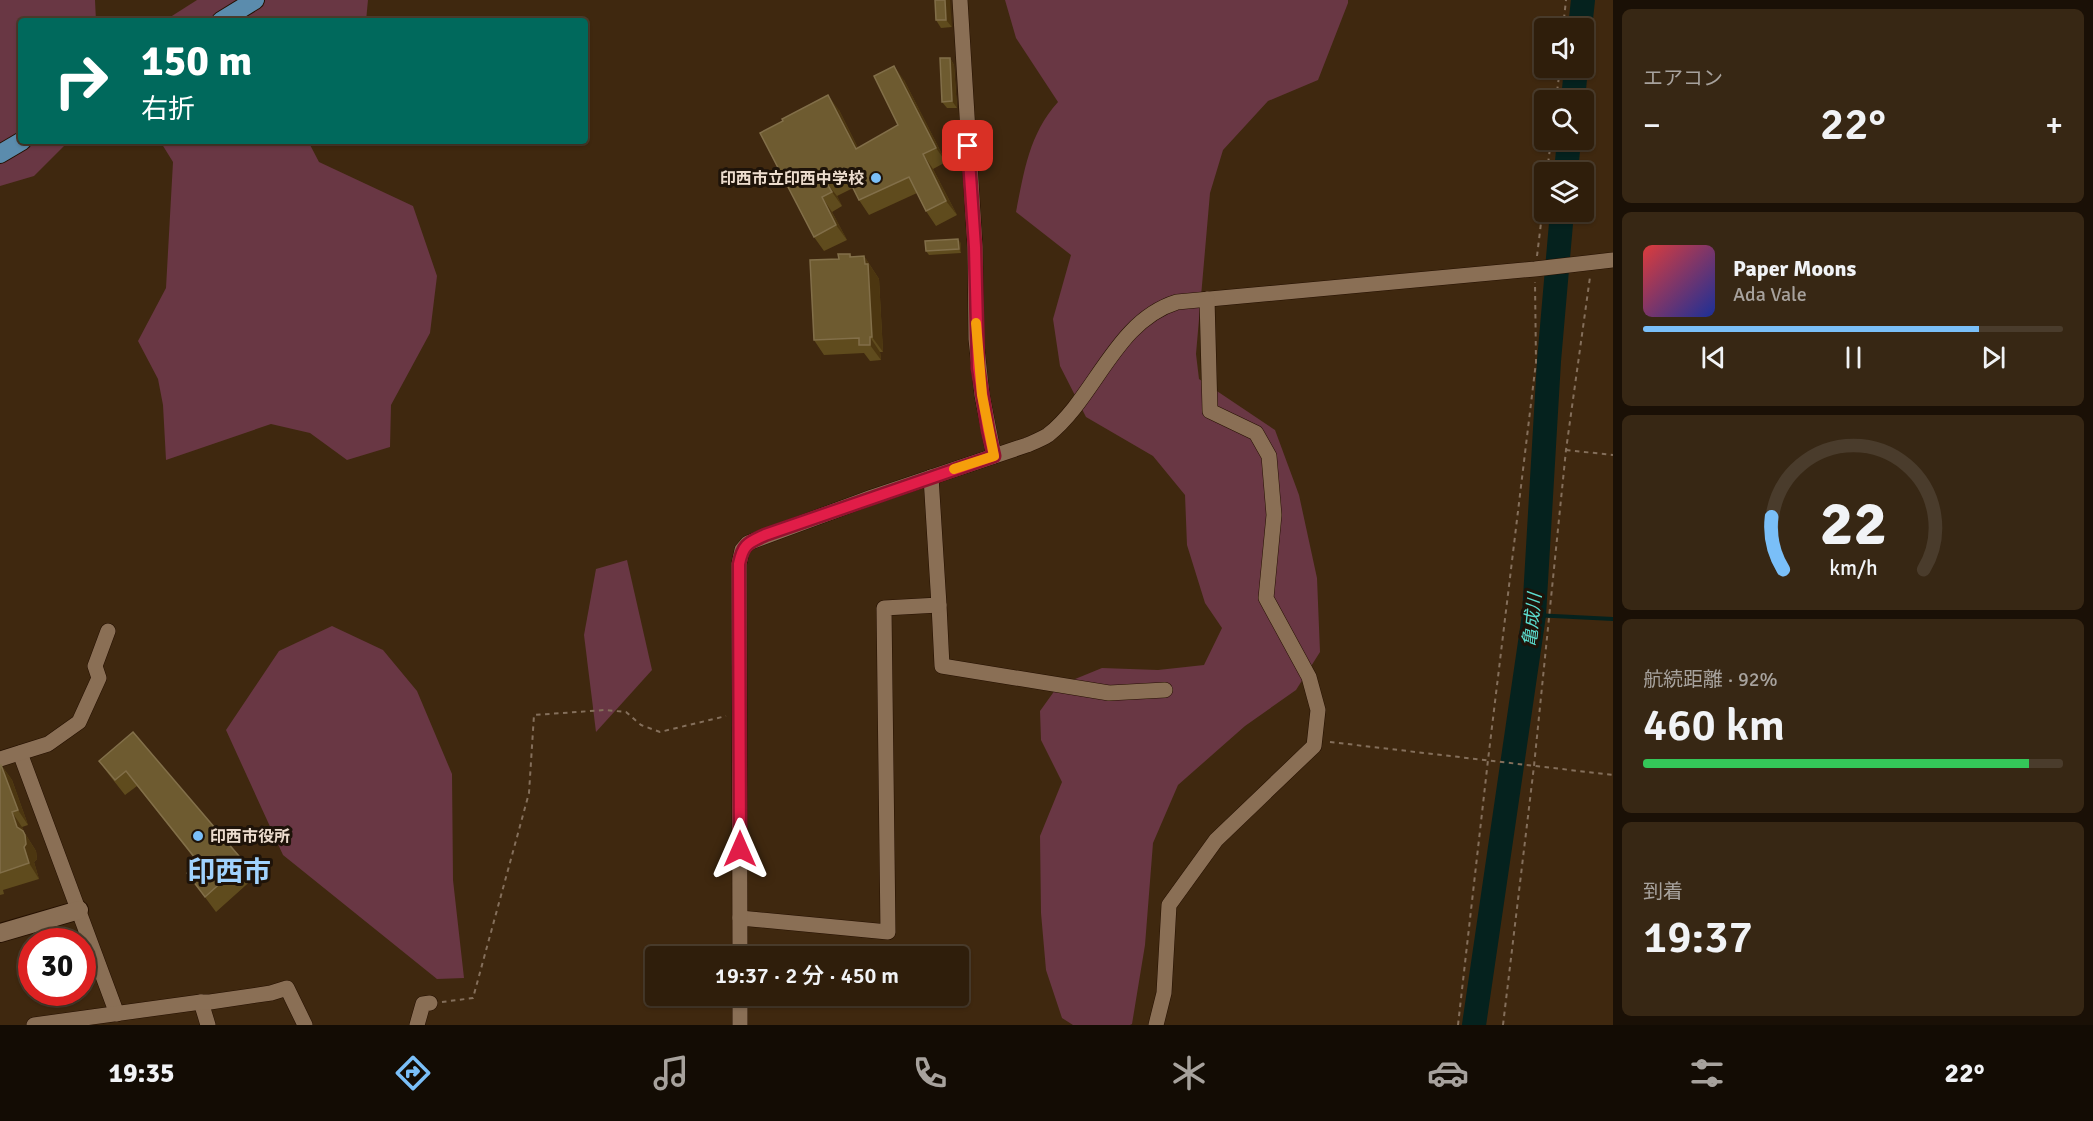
<!DOCTYPE html>
<html lang="ja">
<head>
<meta charset="utf-8">
<style>
  body { margin:0; font-family:Signika,"Noto Sans JP",sans-serif; background:#372714; color:#f1f3f6; height:100vh; display:flex; flex-direction:column; font-size:22px; white-space:nowrap }
  * { box-sizing:border-box; margin:0 }
  p { font-size:20px; color:#a7a29d }
  .icon { flex:none; width:33px; height:33px; fill:none; stroke:currentColor; stroke-width:2; stroke-linecap:round; stroke-linejoin:round }
  .map { position:relative; flex:1; overflow:hidden }
  .sheet { display:flex; flex-direction:column; gap:9px; padding:9px; background:#1a1006; width:480px }
  .sheet>* { flex:none }
  .banner { position:absolute; left:18px; top:18px; width:570px; height:126px; border-radius:6px; box-shadow:0 2px 4px #0004,0 0 0 2px #4a3c2c; background:#00695c; color:#fff; overflow:hidden }
  .buttons { position:absolute; left:1534px; top:18px; display:grid; gap:12px }
  .buttons a { display:grid; place-items:center; width:60px; height:60px; border-radius:6px; background:#2f1e0b; box-shadow:0 2px 4px #0004,0 0 0 2px #4a3c2c; font-size:30px }
  .speed { position:absolute; left:18px; top:928px; display:flex; gap:12px; font-size:30px; font-weight:700; text-align:center }
  .speed>* { display:grid; place-content:center; width:78px; height:78px; border-radius:50%; background:#2f1e0b; box-shadow:0 2px 4px #0004,0 0 0 2px #4a3c2c; line-height:1 }
  .speed .limit { border:9px solid #d22; background:#fff; color:#111 }
  .pin { position:absolute; display:grid; place-items:center; width:51px; height:51px; color:#fff; margin:-26px; border-radius:12px; box-shadow:0 3px 9px #0006 }
  .me { position:absolute; width:66px; margin:-33px; rotate:0deg; stroke-linejoin:round; filter:drop-shadow(0 0 4px #0008) }
  .turn { display:flex; align-items:center; gap:21px; height:126px; padding:0 24px; font-size:27px }
  .turn .icon { width:78px; height:78px; stroke-width:2.5 }
  .turn b { display:block; font-size:42px; line-height:51px }
  .big { font-size:45px; font-weight:600; line-height:1.1 }
  .sheet .widget { flex:1; display:flex; flex-direction:column; justify-content:center; gap:9px; min-width:0; padding:0 21px; border-radius:9px; background:#372714 }
  .sheet .dial { align-items:center; gap:0 }
  .dial svg { height:156px; overflow:visible; fill:none; stroke:#4a3c2c; stroke-width:7; stroke-linecap:round; text-anchor:middle }
  .dial text { fill:#f1f3f6; stroke:none }
  .song { display:flex; align-items:center; gap:18px }
  .cover { width:72px; height:72px; border-radius:9px; background:linear-gradient(135deg,hsl(0 70% 55%),hsl(230 70% 35%)) }
  .played { height:6px; border-radius:3px; background:linear-gradient(90deg,#7abff8 80%,#4a3c2c 80%) }
  .keys { display:flex; justify-content:space-around; direction:ltr }
  .heat { display:flex; justify-content:space-between; align-items:center; font-size:33px; direction:ltr }
  .charge { height:9px; border-radius:4px; background:linear-gradient(90deg,#34c759 92%,#4a3c2c 0) }
  .trip { position:absolute; left:645px; top:946px; width:324px; height:60px; border-radius:6px; background:#2f1e0b; box-shadow:0 2px 4px #0004,0 0 0 2px #4a3c2c; font-weight:600; line-height:60px; text-align:center }
  .tab-bar { display:flex; height:96px; justify-content:space-around; align-items:center; background:#130c04; color:#a7a29d }
  .tab-bar .icon { width:42px; height:42px }
  .tab-bar .on { color:#7abff8 }
  .tab-bar b { font-size:27px; color:#f1f3f6 }
  main { display:flex; flex:1; min-height:0 }
  .map>svg:first-child { display:block }
  .green { fill:#693744 }
  .lines { fill:none; stroke-linecap:round; stroke-linejoin:round }
  .stream { stroke:#05221e; stroke-width:4 }
  .river { stroke:#05221e; stroke-width:24 }
  .street-casing { stroke:#251000; stroke-width:16 }
  .secondary-casing { stroke:#251000; stroke-width:20 }
  .primary-casing { stroke:#251000; stroke-width:20 }
  .path { stroke:#846f5b; stroke-width:2; stroke-dasharray:4.5 4.5; stroke-linecap:butt }
  .street { stroke:#8a6f55; stroke-width:15 }
  .secondary { stroke:#8a6f55; stroke-width:18 }
  .primary { stroke:#5b8cad; stroke-width:18 }
  .wall { fill:#5f4b1d }
  .shaded-wall { fill:#4c3610 }
  .building { fill:#6e5b30; stroke:#826f49; stroke-width:1.5 }
  .route-casing { stroke:#92132f; stroke-width:15 }
  .route { stroke:#e11d48; stroke-width:10 }
  .slow { stroke:#f59e0b; stroke-width:10 }
  .poi-dot { fill:#7abff8; stroke:#1e1309; stroke-width:2 }
  .labels { text-anchor:middle; stroke-width:6; stroke-linejoin:round; paint-order:stroke }
  .poi-label { font-size:16px; font-weight:bold; fill:#ecdcce; stroke:#1e1309; text-anchor:end }
  .water-label { font-size:18px; font-style:italic; fill:#5cddcf; stroke:#1e1309 }
  .town-label { font-size:28px; font-weight:bold; fill:#a0d2fd; stroke:#1e1309 }
</style>
</head>
<body>
<main>
<div class="map">
<svg width="1613" height="1025" viewBox="0 0 1613 1025">
  <rect width="100%" height="100%" fill="#3f280f"/>
  <g class="green">
    <polygon points="0,0 95,0 96,21 21,21 21,141 69,141 34,176 0,186"/>
    <polygon points="197,0 368,0 366,21 164,21"/>
    <path d="M1005,0H1348V3L1318,80L1268,101L1223,150L1210,193L1196,354L1199,379L1275,430L1299,495L1317,578L1320,652L1296,690L1245,726L1178,785L1153,843L1145,945L1132,1024L1130,1025H1073L1062,1018L1046,970L1041,913L1040,836L1062,782L1041,740L1040,711L1058,686L1102,668L1158,670L1204,665L1222,628L1205,603L1187,545L1185,495L1153,456L1086,417L1060,366L1053,319L1071,255L1016,212C1024,172 1029,134 1058,102L1016,38Z"/>
    <polygon points="160,141 308,141 319,162 413,206 437,276 430,333 391,405 390,447 347,460 310,433 271,424 166,460 163,405 158,379 138,341 166,288 173,162"/>
    <polygon points="627,560 652,670 596,732 584,635 596,569"/>
    <polygon points="332,626 383,650 417,691 452,774 453,880 464,978 437,979 283,855 226,730 279,651"/>
  </g>
  <g class="lines">
    <polyline class="stream" points="1534,615 1613,619"/>
    <g class="river">
      <polyline points="1580,28 1583,0"/>
      <polyline points="1573,100 1576,68"/>
      <polyline points="1566,172 1569,140"/>
      <polyline points="1474,1025 1534,615 1549,361 1562,212"/>
    </g>
    <g class="street-casing">
      <g id="street">
        <polyline points="960,0 975,247 976,339 982,395 994,456"/>
        <polyline points="939,605 942,666 1109,693 1165,690"/>
        <polyline points="20,753 117,1014"/>
        <polyline points="0,759 48,744 79,722 99,678 95,666 108,631"/>
        <polyline points="740,918 888,932 884,608 939,605 931,477"/>
        <path d="M740,957L739,564L742,550L748,543L872,497L1027,445C1034,442 1042,439 1048,435C1096,397 1115,321 1177,302L1535,269L1613,260"/>
        <polyline points="740,996 740,1025"/>
        <polyline points="201,1002 208,1025"/>
        <polyline points="34,1025 201,1002 210,1002 271,993 287,988 305,1025"/>
        <polyline points="417,1025 423,1004 430,1003"/>
        <polyline points="1156,1025 1164,993 1169,905 1216,840 1314,746 1318,710 1309,677 1266,598 1274,515 1269,456 1256,433 1210,411 1207,299"/>
      </g>
    </g>
    <g class="secondary-casing">
      <polyline id="secondary" points="0,933 79,910"/>
    </g>
    <g class="primary-casing">
      <g id="primary">
        <polyline points="221,21 255,0"/>
        <polyline points="0,154 22,141"/>
      </g>
    </g>
    <g class="path">
      <polyline points="1563,28 1566,0"/>
      <polyline points="1556,100 1560,68"/>
      <polyline points="1547,172 1551,140"/>
      <polyline points="1537,256 1545,190"/>
      <polyline points="1566,450 1613,455"/>
      <polyline points="1330,742 1613,775"/>
      <polyline points="442,1002 473,998 529,793 534,715 605,710 626,712 641,725 660,732 726,716"/>
      <polyline points="1458,1025 1488,760 1536,362 1535,282"/>
      <polyline points="1503,1025 1534,766 1566,450 1590,277"/>
    </g>
    <use href="#street" class="street"/>
    <use href="#secondary" class="secondary"/>
    <use href="#primary" class="primary"/>
  </g>
  <g class="wall">
    <polygon points="935,0 952,27 941,28 936,20"/>
    <polygon points="950,58 954,65 957,108 947,108 942,102"/>
    <polygon points="904,80 946,162 933,169 957,215 936,226 926,211 917,193 869,215 859,200 853,188 837,196 842,206 832,212 847,240 824,251 814,237 783,121 839,110 858,148 898,125"/>
    <polygon points="961,243 961,253 929,255 926,251"/>
    <polygon points="850,254 852,257 864,256 879,279 883,352 880,352 881,360 870,361 864,353 824,355 814,340 839,259"/>
    <polygon points="133,732 244,862 255,877 216,912 187,873 198,863 137,786 125,795 110,776 99,761"/>
    <polygon points="0,765 1,765 12,780 28,825 22,827 24,832 36,851 37,859 34,862 39,879 3,890 4,894 0,895"/>
  </g>
  <g class="shaded-wall">
    <polygon points="945,0 950,0 952,27 946,20"/>
    <polygon points="950,58 954,65 957,108 952,101"/>
    <polygon points="894,66 904,80 946,162 936,148"/>
    <polygon points="828,95 839,110 866,164 856,149"/>
    <polygon points="923,154 933,169 957,215 946,201"/>
    <polygon points="826,182 837,196 842,206 832,192"/>
    <polygon points="822,197 832,212 847,240 836,225"/>
    <polygon points="958,239 961,243 961,253 959,249"/>
    <polygon points="864,256 879,279 883,352 872,337"/>
    <polygon points="870,337 880,352 881,360 870,345"/>
    <polygon points="1,765 12,780 28,825 18,810"/>
    <polygon points="12,812 22,827 24,832 36,851 37,859 34,862 39,879 29,863"/>
  </g>
  <g class="building">
    <polygon points="935,0 945,0 946,20 936,20"/>
    <polygon points="940,58 950,58 952,101 942,102"/>
    <polygon points="894,66 936,148 923,154 946,201 926,211 909,177 859,200 845,172 826,182 832,192 822,197 836,225 814,237 760,133 783,121 782,119 828,95 856,149 898,125 874,76"/>
    <polygon points="958,239 959,249 926,251 925,241"/>
    <polygon points="838,254 850,254 850,257 864,256 865,264 868,264 872,337 870,337 870,345 859,345 859,338 814,340 810,260 839,259"/>
    <polygon points="133,732 244,862 205,897 187,873 199,863 126,771 115,780 99,761"/>
    <polygon points="0,765 1,765 18,810 12,812 17,827 23,831 25,835 26,844 24,847 29,863 0,873"/>
  </g>
  <g class="lines">
    <g class="route-casing">
      <path id="route" d="M740,849L739,564C743,544 748,543 765,535L994,456L988,430L978,368L975,247L968,146"/>
    </g>
    <use href="#route" class="route"/>
    <polyline class="slow" points="954,469 994,456 982,395 976,323"/>
  </g>
  <g class="poi-dot">
    <circle cx="876" cy="178" r="6"/>
    <circle cx="198" cy="836" r="6"/>
  </g>
  <g class="labels">
    <g class="poi-label">
      <text x="864" y="184">印西市立印西中学校</text>
      <text x="210" y="842" text-anchor="start">印西市役所</text>
    </g>
    <g class="water-label">
      <text transform="translate(1532 620) rotate(-84)" y="6">亀成川</text>
    </g>
    <g class="town-label">
      <text x="229" y="881">印西市</text>
    </g>
  </g>
</svg>
<div class="buttons">
<a><svg class="icon" aria-label="sound" viewBox="0 0 24 24"><path d="M4 9h4l5-4v14l-5-4H4zM17 9q2 3 0 6"/></svg></a>
<a><svg class="icon" aria-label="search" viewBox="0 0 24 24"><circle cx="10" cy="10" r="6"/><path d="M15 15l6 6"/></svg></a>
<a><svg class="icon" aria-label="layers" viewBox="0 0 24 24"><path d="M12 4l9 5-9 5-9-5zM3 14l9 5 9-5"/></svg></a>
</div>
<div class="speed"><div class="limit">30</div></div>
<div class="pin" style="left:968px;top:146px;background:#d93025"><svg class="icon" aria-label="arrive" viewBox="0 0 24 24"><path d="M6 21V4h12l-3 4 3 4H6"/></svg></div>
<svg class="me" style="left:740px;top:849px" viewBox="-20 -20 40 40"><path d="M0-17L14 15 0 8-14 15z" fill="#e11d48" stroke="#fff" stroke-width="4"/></svg>
<div class="trip">19:37 · 2 分 · 450 m</div>
<div class="banner">
<div class="turn"><svg class="icon" aria-label="right" viewBox="0 0 24 24"><path d="M7 20v-9h11M14 6l5 5-5 5"/></svg><div><b>150 m</b>右折</div></div>
</div>
</div>
<section class="sheet">
<div class="widget"><p>エアコン</p>
<div class="heat"><a>−</a><b class="big">22°</b><a>+</a></div>
</div>
<div class="widget">
<div class="song"><i class="cover"></i><div><b>Paper Moons</b><p>Ada Vale</p></div></div>
<div class="played"></div>
<div class="keys"><svg class="icon" aria-label="previous" viewBox="0 0 24 24"><path d="M18 5L8 12l10 7zM5 5v14"/></svg><svg class="icon" aria-label="pause" viewBox="0 0 24 24"><path d="M8 5v14M16 5v14"/></svg><svg class="icon" aria-label="next" viewBox="0 0 24 24"><path d="M6 5l10 7-10 7zM19 5v14"/></svg></div>
</div>
<div class="widget dial"><svg viewBox="0 0 100 80">
<path d="M14 69A42 42 0 1 1 86 69"/>
<path d="M14 69A42 42 0 0 1 8 42" stroke="#7abff8"/>
<text x="50" y="56" font-size="32" font-weight="700">22</text>
<text x="50" y="72" font-size="11">km/h</text>
</svg></div>
<div class="widget"><p>航続距離 · 92%</p><b class="big">460 km</b><div class="charge"></div></div>
<div class="widget"><p>到着</p><b class="big">19:37</b></div>
</section>
</main>
<nav class="tab-bar">
<b>19:35</b>
<svg class="icon on" aria-label="directions" viewBox="0 0 24 24"><path d="M12 3l9 9-9 9-9-9zM9 14v-3h6M13 9l2 2-2 2"/></svg>
<svg class="icon" aria-label="music" viewBox="0 0 24 24"><path d="M9 18V5l10-2v13"/><circle cx="6" cy="18" r="3"/><circle cx="16" cy="16" r="3"/></svg>
<svg class="icon" aria-label="phone" viewBox="0 0 24 24"><path d="M5 4h4l2 5-3 2q2 4 5 5l2-3 5 2v4C11 20 4 13 5 4z"/></svg>
<svg class="icon" aria-label="climate" viewBox="0 0 24 24"><path d="M12 3v18M4 7l16 10M4 17L20 7"/></svg>
<svg class="icon" aria-label="car" viewBox="0 0 24 24"><path d="M5 17H2v-5l4-1 3-4h7l3 4 3 1v5h-3M9 17h6M6 11h13"/><circle cx="7" cy="17" r="2"/><circle cx="17" cy="17" r="2"/></svg>
<svg class="icon" aria-label="filters" viewBox="0 0 24 24"><path d="M4 7h16M4 17h16"/><circle cx="9" cy="7" r="2"/><circle cx="15" cy="17" r="2"/></svg>
<b>22°</b>
</nav>
</body>
</html>
